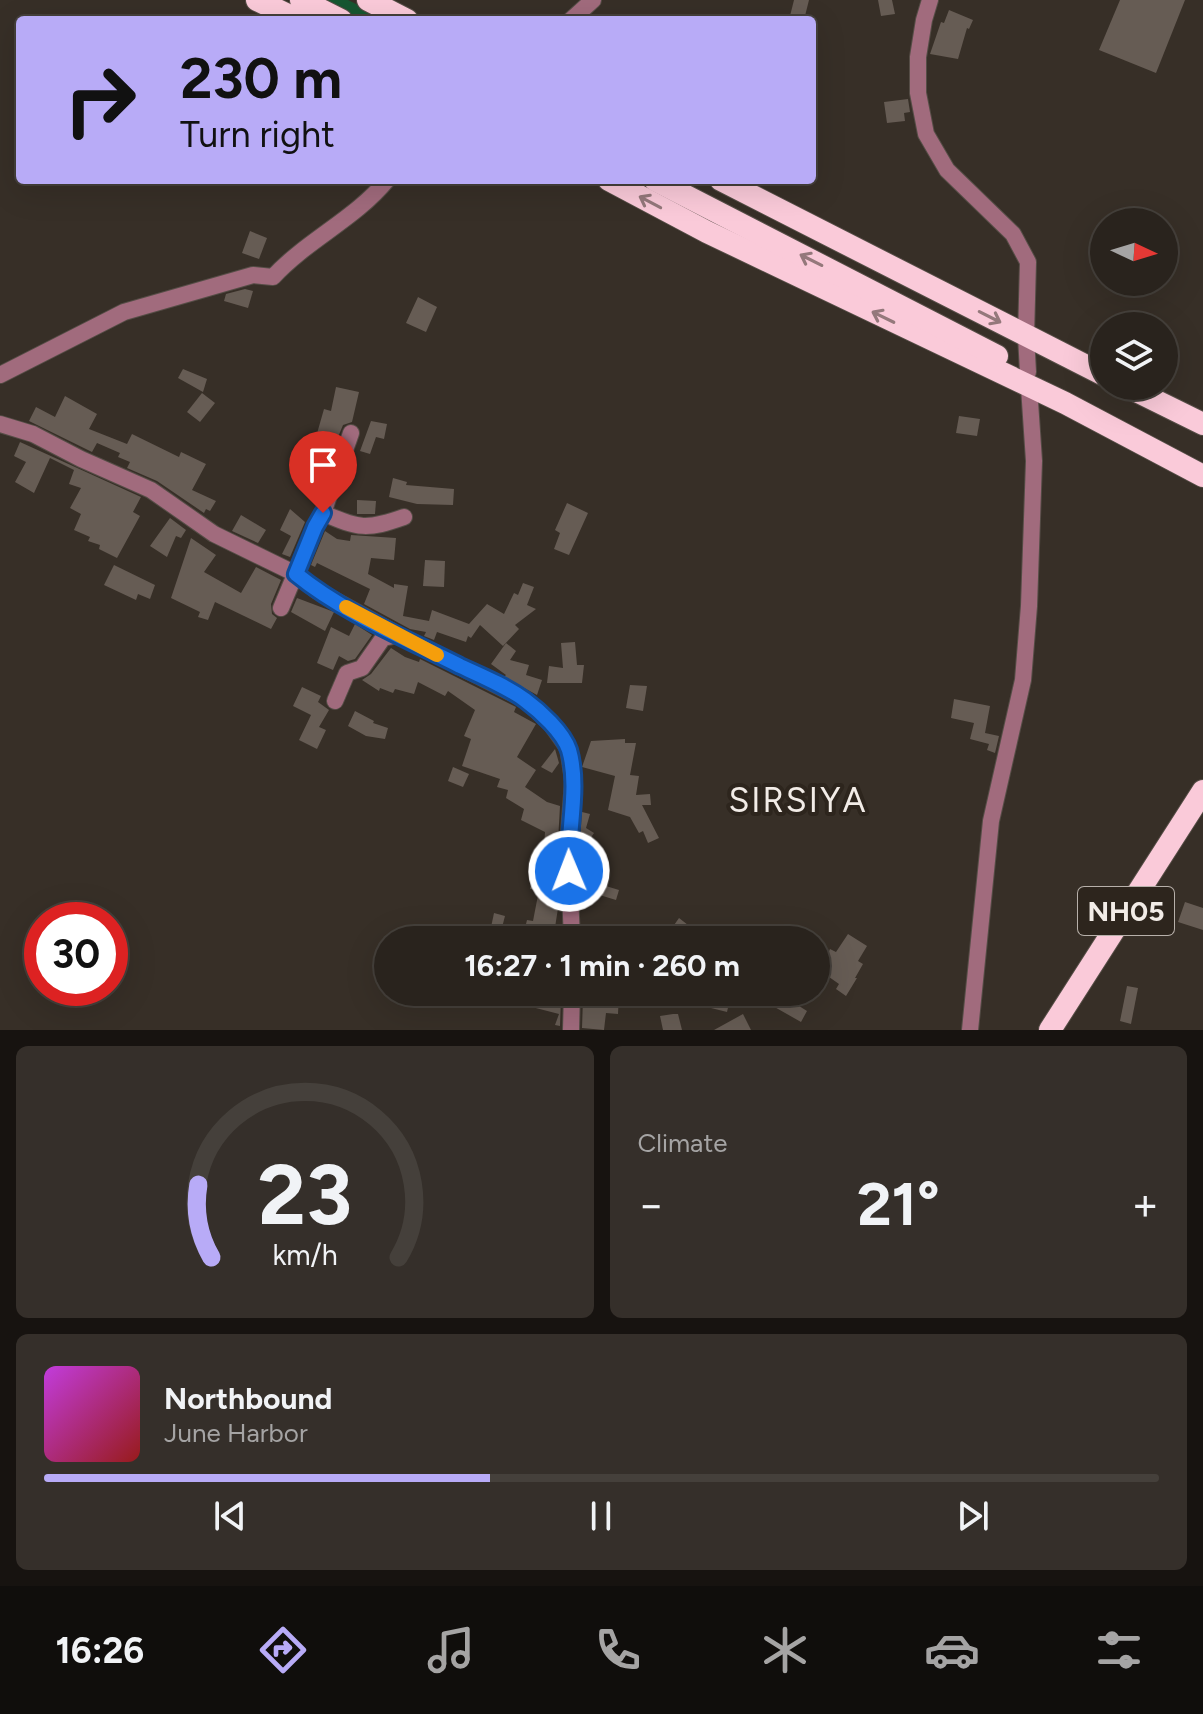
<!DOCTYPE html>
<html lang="en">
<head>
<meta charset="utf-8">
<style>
  body { margin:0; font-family:Figtree,sans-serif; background:#352f2a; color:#f1f3f6; height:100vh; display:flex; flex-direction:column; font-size:30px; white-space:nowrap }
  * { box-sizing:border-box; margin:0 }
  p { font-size:26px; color:#a5a4a4 }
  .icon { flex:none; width:44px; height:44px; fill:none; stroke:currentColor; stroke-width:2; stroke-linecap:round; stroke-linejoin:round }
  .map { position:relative; height:1030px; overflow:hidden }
  .side { display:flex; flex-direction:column; gap:16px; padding:16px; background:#171310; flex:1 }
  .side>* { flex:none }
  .top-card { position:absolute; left:16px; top:16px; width:800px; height:168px; border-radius:8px; box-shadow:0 8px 32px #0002,0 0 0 2px #45403b; background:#b8abf7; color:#111; overflow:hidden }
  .needle { width:52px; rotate:94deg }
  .controls { position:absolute; left:1090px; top:208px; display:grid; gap:16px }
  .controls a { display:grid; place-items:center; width:88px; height:88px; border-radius:50%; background:#29231d; box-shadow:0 8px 32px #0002,0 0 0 2px #45403b; font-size:40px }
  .speed { position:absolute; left:24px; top:902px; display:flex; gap:16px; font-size:40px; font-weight:700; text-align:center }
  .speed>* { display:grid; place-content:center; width:104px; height:104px; border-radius:50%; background:#29231d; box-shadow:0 8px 32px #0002,0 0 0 2px #45403b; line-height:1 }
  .speed .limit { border:12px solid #d22; background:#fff; color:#111 }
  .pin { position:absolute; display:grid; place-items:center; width:68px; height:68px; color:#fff; margin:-82px -34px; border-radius:50% 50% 50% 0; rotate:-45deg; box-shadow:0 0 8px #0007 }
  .pin .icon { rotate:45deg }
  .me { position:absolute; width:88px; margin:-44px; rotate:359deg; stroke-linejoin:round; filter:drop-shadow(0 0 6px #0008) }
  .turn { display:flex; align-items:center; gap:28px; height:168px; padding:0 32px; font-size:36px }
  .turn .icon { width:104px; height:104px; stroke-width:2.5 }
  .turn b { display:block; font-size:56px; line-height:68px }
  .big { font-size:60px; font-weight:700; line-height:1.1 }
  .side .tile { flex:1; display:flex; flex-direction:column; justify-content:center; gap:12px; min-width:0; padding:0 28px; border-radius:12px; background:#352f2a }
  .side .dial { align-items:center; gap:0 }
  .dial svg { height:208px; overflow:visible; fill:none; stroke:#45403b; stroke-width:7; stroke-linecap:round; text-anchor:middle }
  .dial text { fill:#f1f3f6; stroke:none }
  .song { display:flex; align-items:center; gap:24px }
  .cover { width:96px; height:96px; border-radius:12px; background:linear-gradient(135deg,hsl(290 70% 55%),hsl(0 70% 35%)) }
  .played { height:8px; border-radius:4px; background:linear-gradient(90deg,#b8abf7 40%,#45403b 40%) }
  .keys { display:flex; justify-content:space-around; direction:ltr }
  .heat { display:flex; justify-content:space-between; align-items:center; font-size:44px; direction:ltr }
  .side .tiles { flex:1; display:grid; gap:16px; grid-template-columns:1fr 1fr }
  .tile:last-child { grid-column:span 2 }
  .trip { position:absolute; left:374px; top:926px; width:456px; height:80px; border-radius:40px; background:#29231d; box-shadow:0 8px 32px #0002,0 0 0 2px #45403b; font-weight:700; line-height:80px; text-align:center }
  .tabs { display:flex; height:128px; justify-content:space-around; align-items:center; background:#100e0c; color:#a5a4a4 }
  .tabs .icon { width:56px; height:56px }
  .tabs .selected { color:#b8abf7 }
  .tabs b { font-size:36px; color:#f1f3f6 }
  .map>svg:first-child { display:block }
  .green { fill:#165631 }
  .building { fill:#665c54 }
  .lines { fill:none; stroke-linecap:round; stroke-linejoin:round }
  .minor-casing { stroke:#554d46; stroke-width:18 }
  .trunk-casing { stroke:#554d46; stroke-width:24 }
  .minor { stroke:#a16b7d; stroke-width:16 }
  .trunk { stroke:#facad9; stroke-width:22 }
  .oneway { stroke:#94787b }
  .route-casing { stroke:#114b97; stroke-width:20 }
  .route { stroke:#1a73e8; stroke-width:14 }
  .slow { stroke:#f59e0b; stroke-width:14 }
  .labels { text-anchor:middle; stroke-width:8; stroke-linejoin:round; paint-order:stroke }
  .shield { fill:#2d251d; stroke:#b7b0aa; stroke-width:2 }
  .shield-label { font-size:28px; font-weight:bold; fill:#f2ece7 }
  .quarter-label { font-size:34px; letter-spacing:2px; fill:#f2ece7; stroke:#2d251d }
</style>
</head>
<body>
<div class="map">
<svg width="1203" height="1030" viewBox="0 0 1203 1030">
  <rect width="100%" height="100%" fill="#372f27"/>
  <polygon class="green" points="319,0 348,0 388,20 359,20"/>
  <g class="building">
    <polygon points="794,0 809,0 804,20 789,20"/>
    <polygon points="878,0 892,0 895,14 881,16"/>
    <polygon points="1120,0 1185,0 1156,73 1099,50"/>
    <polygon points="949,10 973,20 969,29 967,28 958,59 930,54 941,22 944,23"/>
    <polygon points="908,99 910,112 904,113 905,121 887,123 884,102"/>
    <polygon points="250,231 267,238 259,259 242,253"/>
    <polygon points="245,289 253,291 248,308 224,301 226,294"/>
    <polygon points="418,297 437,307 426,332 406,323"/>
    <polygon points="183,369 207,379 203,392 178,378"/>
    <polygon points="336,387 359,392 352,422 343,425 336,442 316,437 324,409 331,411"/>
    <polygon points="202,393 215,403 200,422 187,412"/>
    <polygon points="65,396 97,414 89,429 127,444 132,434 179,457 181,452 206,464 192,490 216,501 210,511 206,509 204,513 157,481 127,468 130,462 118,457 120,453 97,443 92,452 29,421 36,407 55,417"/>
    <polygon points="959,416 980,419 977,436 956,433"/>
    <polygon points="371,421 387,424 384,439 376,437 370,454 360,451"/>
    <polygon points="20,442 141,497 133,512 140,516 117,558 99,549 100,545 88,541 90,537 74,530 81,514 70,508 81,488 69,484 74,470 50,458 34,493 15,482 26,462 14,456"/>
    <polygon points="393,478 407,482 406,485 454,489 453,505 417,504 389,497"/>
    <polygon points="357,500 376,501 375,514 357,514"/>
    <polygon points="567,503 588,513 569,555 554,549 560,533 555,530"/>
    <polygon points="290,509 305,522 290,557 282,554 291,536 280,530"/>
    <polygon points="241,515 266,530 258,543 232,531"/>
    <polygon points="170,518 186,530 181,538 176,536 167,557 150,546"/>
    <polygon points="325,531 337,539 350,541 351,535 396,538 394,560 371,558 368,574 394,588 394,584 408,586 403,616 429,621 432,610 469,624 487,604 504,614 514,593 518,595 523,583 534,587 527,605 536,609 515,625 519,629 503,646 480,625 471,638 468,636 466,642 437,632 434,640 424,636 426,632 410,629 364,604 370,589 317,563 315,567 311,565"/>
    <polygon points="191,538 216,555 204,572 241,593 256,567 281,580 271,604 272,614 277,618 271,629 215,602 208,620 198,617 200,612 171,598"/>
    <polygon points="425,560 445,561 444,587 423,586"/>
    <polygon points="114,565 155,585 150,599 138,594 136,600 104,585"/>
    <polygon points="297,598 334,612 325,631 291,612"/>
    <polygon points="355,624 372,635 355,659 348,661 339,656 333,670 317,663 331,627 349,636"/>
    <polygon points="575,642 577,665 584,665 582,683 547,683 549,666 563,668 561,643"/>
    <polygon points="506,643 516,651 510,660 529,665 526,675 542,680 537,695 504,677 506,675 491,664"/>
    <polygon points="391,648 405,657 419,662 420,659 516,707 514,712 536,724 517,757 536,770 525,787 547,802 560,806 555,895 559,896 559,902 553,940 522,940 527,920 533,921 539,890 530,889 532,876 542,877 545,832 521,820 524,809 506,798 508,790 497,787 500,779 462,766 471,739 464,736 475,710 448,691 445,696 418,682 414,694 395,689 393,693 380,688 379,691 362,680 371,674"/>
    <polygon points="630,685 647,686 643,711 626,708"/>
    <polygon points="302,687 321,696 318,702 329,710 319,727 326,730 317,749 299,740 311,715 293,706"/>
    <polygon points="954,699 990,706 985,733 999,736 995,753 987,750 989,744 970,739 974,723 951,718"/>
    <polygon points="355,711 374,721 373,723 388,728 385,739 366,736 348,726"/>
    <polygon points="625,739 625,743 636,743 630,775 639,776 636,795 650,794 651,805 642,805 659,838 648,843 643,831 639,833 630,817 608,810 615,776 582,767 591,741"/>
    <polygon points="555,749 559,763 552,773 541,767"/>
    <polygon points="453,767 469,774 463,787 448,781"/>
    <polygon points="582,812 590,814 586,828 594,833 586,845 581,842 579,852"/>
    <polygon points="586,880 619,890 616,900 583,890"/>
    <polygon points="1185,902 1203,908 1203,930 1178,922"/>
    <polygon points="494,913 505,916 500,935 490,932"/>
    <polygon points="679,918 697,932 692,940 662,940 669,927 672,928"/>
    <polygon points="848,934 867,946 858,961 863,964 855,978 857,978 846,996 836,989 839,984 822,972 828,962 825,960 830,949 836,952"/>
    <polygon points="1127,986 1138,988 1131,1024 1120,1021"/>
    <polygon points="532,992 561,998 560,1026 555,1025 559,1014 528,1006"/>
    <polygon points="596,992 619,992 618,1014 606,1013 604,1030 582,1028 583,998 597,998"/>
    <polygon points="702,992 730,999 727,1012 699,1005"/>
    <polygon points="770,992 784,992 790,996 788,999 807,1011 801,1022 764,1001"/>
    <polygon points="673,1014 678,1014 682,1030 663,1030 660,1016"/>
    <polygon points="743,1014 751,1030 714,1030"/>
  </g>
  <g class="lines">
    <g class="minor-casing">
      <g id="minor">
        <polyline points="930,0 924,20 918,57 918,93 926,134 947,170 1013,234 1028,262 1026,336 1028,372"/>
        <polyline points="571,20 593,0"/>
        <path d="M0,375L124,312L253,275L273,277C307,240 355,219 387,180"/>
        <polyline points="0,424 33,434 81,459 151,490 214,534 296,574 316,590 398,635 526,700 551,724 568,748 573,781 568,845 572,940"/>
        <path d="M323,513C359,529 367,530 404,517"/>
        <polyline points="281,608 315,527 323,513 351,433"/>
        <polyline points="335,701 347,673 362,668 383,638 398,635"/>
        <polyline points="571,1030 572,992"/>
        <polyline points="970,1030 991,821 1023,680 1029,606 1034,461 1029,387"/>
      </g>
    </g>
    <g class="trunk-casing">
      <g id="trunk">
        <polyline points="257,0 298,20"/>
        <polyline points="301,0 341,20"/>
        <polyline points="368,0 407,20"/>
        <polyline points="609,180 707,232 1065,403 1203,476"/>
        <polyline points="655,180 997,356"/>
        <polyline points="721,180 1104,375"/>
        <polyline points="1126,386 1203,424"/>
        <polyline points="1050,1030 1203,791"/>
      </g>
    </g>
    <use href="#minor" class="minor"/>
    <use href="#trunk" class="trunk"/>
  </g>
  <defs><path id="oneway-shaft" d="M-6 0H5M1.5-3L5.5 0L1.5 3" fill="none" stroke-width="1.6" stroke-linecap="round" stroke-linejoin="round" transform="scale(2)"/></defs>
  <g class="oneway">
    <use href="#oneway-shaft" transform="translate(650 202) rotate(-152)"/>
    <use href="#oneway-shaft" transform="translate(811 260) rotate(-153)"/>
    <use href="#oneway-shaft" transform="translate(883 317) rotate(-154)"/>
    <use href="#oneway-shaft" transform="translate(990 317) rotate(27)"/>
  </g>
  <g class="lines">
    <g class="route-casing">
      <path id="route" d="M323,513L315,527L296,574C344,613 405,638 460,666C482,676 506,686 525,700C540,711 563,732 569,750C580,788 567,832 569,871"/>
    </g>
    <use href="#route" class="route"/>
    <polyline class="slow" points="346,607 437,655"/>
  </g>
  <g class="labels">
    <rect class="shield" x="1078" y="887" width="96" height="48" rx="6"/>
    <g class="shield-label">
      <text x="1126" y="921">NH05</text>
    </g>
    <g class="quarter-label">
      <text x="798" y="812">SIRSIYA</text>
    </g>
  </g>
</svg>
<div class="controls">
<a><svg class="needle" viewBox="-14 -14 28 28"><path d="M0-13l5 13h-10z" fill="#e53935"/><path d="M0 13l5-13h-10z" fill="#a5a4a4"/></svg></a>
<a><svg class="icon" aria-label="layers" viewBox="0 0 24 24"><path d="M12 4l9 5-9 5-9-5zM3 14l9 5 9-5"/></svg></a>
</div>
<div class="speed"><div class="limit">30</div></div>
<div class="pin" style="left:323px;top:513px;background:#d93025"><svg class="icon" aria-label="arrive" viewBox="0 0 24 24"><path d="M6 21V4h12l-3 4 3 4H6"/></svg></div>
<svg class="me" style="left:569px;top:871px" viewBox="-20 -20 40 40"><circle r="17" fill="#1a73e8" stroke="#fff" stroke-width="3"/><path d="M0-11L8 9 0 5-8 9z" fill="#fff"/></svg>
<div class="trip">16:27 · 1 min · 260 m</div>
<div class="top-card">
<div class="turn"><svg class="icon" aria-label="right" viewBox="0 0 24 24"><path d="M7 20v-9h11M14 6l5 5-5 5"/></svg><div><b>230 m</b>Turn right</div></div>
</div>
</div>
<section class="side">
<div class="tiles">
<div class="tile dial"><svg viewBox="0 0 100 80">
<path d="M14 69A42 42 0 1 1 86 69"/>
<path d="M14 69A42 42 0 0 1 9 41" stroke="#b8abf7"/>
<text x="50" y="56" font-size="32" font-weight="700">23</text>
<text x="50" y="72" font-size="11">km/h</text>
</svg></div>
<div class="tile"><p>Climate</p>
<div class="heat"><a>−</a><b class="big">21°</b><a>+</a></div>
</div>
<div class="tile">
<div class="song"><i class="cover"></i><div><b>Northbound</b><p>June Harbor</p></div></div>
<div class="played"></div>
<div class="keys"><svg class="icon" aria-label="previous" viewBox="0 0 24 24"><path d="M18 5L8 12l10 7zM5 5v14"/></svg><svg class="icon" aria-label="pause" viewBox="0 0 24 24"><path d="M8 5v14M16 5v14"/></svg><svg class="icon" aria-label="next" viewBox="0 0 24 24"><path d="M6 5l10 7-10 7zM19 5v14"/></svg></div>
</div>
</div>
</section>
<nav class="tabs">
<b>16:26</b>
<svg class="icon selected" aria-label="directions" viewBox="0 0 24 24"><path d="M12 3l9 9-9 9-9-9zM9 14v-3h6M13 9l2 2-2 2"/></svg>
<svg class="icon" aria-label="music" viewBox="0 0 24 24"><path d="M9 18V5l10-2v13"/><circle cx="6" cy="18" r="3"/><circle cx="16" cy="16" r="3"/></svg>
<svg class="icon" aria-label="phone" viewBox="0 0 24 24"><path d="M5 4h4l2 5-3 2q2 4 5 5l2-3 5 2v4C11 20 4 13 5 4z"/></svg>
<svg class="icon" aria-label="climate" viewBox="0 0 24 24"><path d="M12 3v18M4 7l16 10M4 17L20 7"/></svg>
<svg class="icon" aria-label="car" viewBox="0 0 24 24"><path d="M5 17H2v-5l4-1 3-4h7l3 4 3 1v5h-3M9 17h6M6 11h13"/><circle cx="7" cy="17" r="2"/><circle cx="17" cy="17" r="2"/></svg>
<svg class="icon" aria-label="filters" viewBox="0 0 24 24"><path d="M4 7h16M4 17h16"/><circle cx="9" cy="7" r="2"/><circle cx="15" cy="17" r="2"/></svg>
</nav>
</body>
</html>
